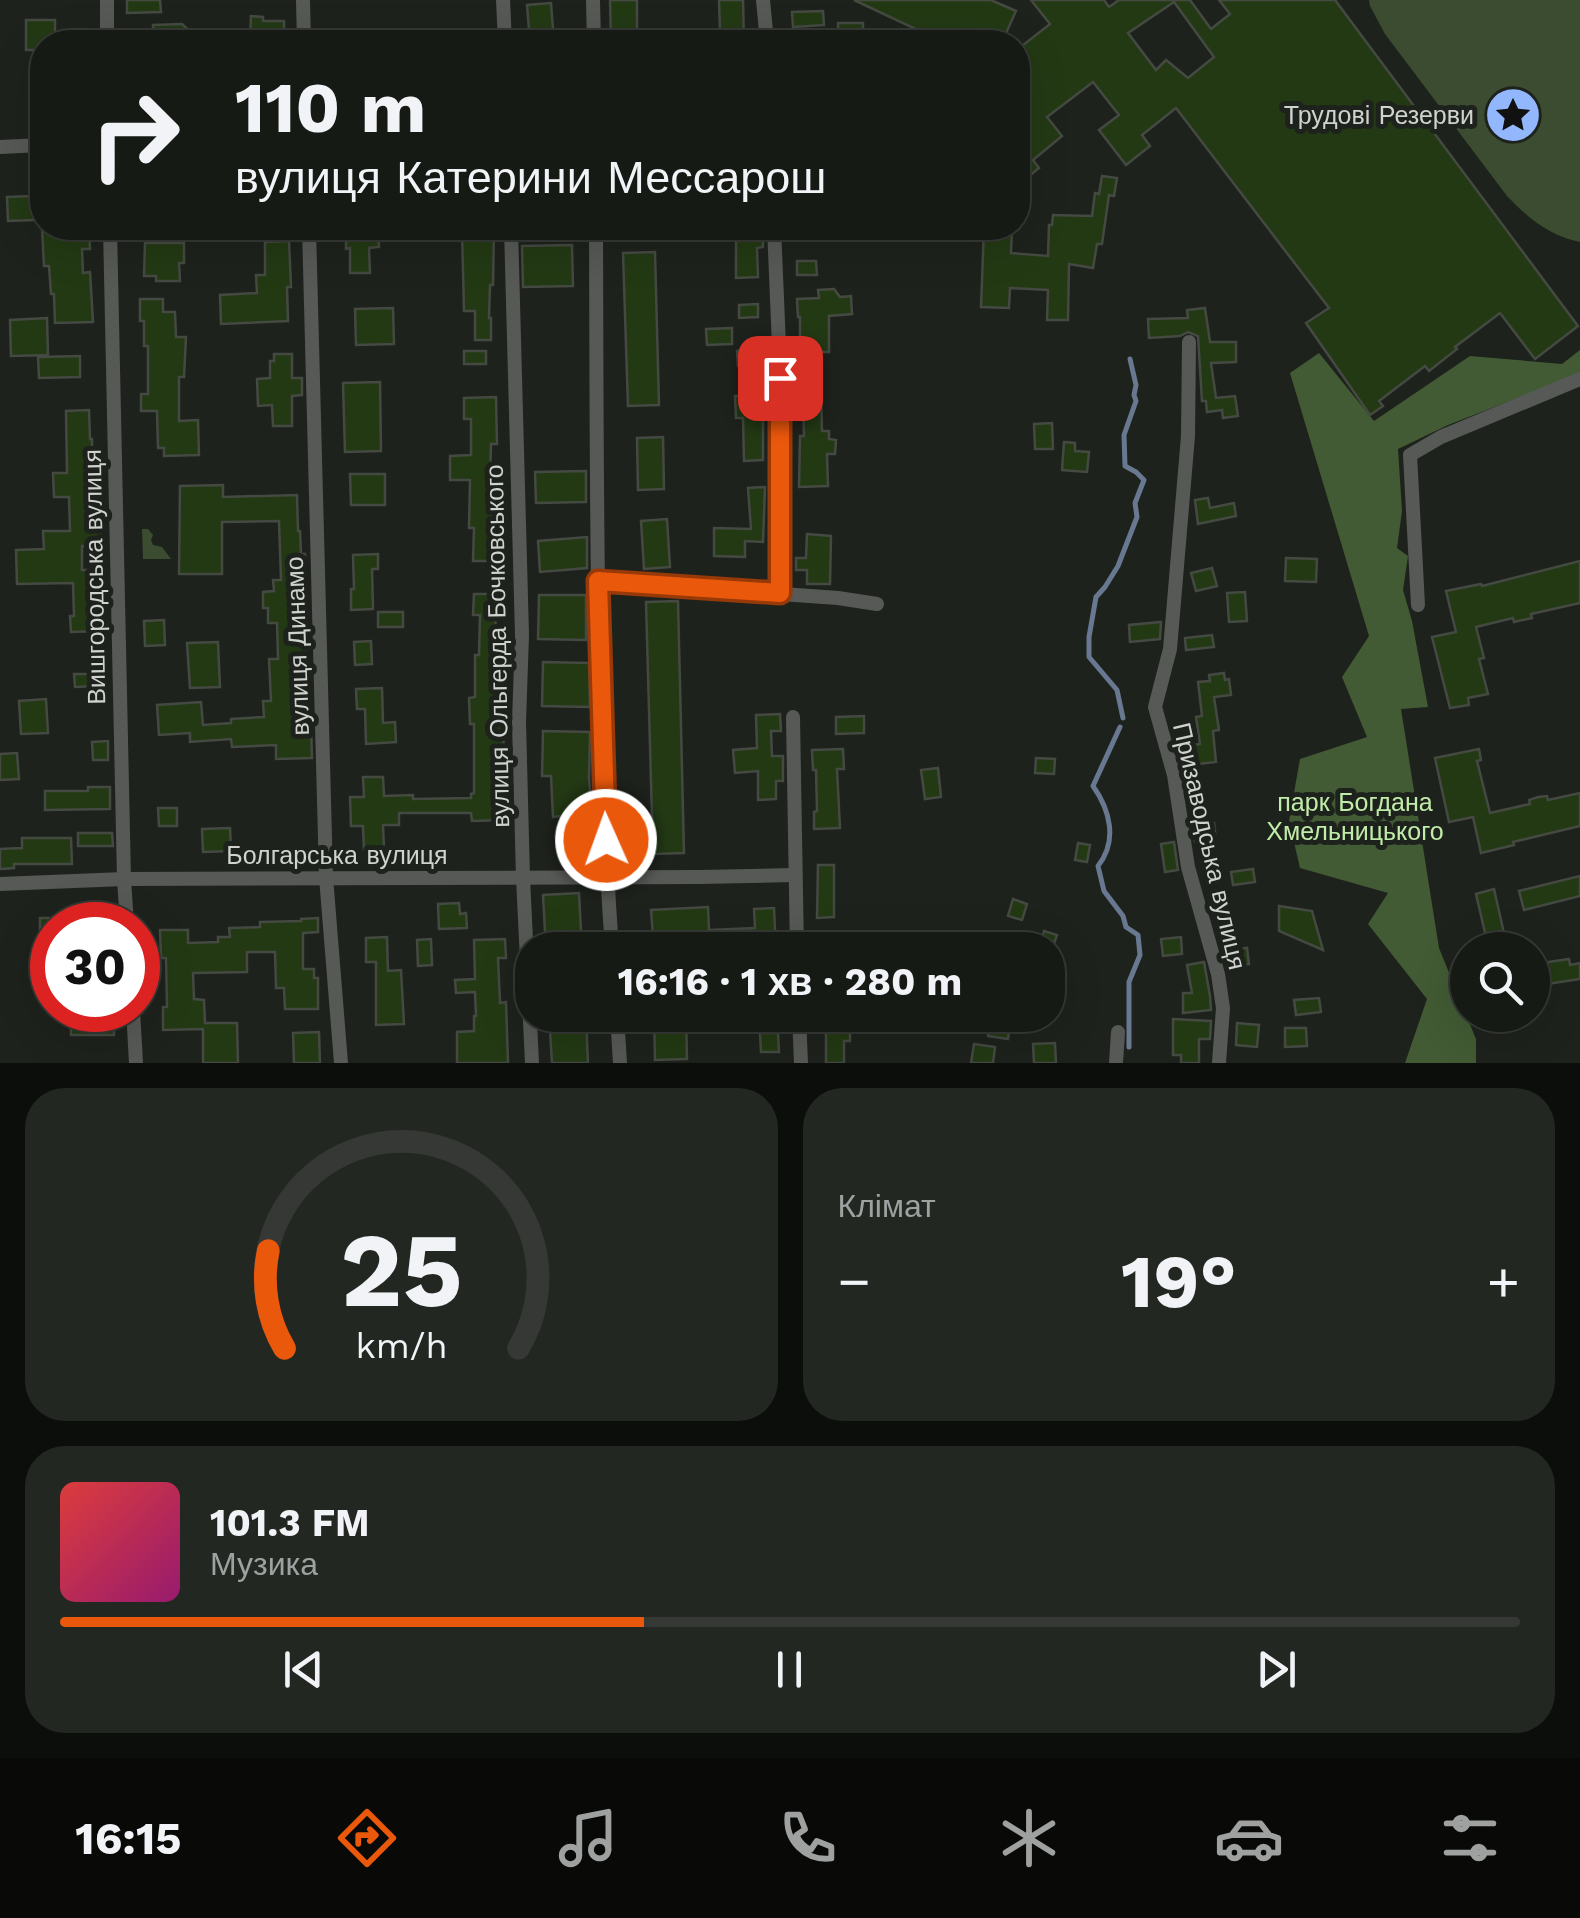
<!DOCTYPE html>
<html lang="uk">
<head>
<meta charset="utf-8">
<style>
  body { margin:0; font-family:"Work Sans",sans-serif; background:#232722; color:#f1f3f6; height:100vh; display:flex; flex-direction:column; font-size:38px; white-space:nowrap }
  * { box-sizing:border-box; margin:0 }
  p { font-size:32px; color:#9ea1a0 }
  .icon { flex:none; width:55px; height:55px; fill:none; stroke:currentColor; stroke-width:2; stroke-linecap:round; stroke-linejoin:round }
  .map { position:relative; height:1063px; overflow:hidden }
  .panel { display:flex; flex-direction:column; gap:25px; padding:25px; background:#0c0e0c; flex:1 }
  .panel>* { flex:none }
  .banner { position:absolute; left:30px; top:30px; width:1000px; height:210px; border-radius:40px; box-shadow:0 10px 40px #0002,0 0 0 2px #353834; background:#161a15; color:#f1f3f6; overflow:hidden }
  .fabs { position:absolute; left:1450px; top:932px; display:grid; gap:20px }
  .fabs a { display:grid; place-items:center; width:100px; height:100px; border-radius:50%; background:#161a15; box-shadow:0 10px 40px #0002,0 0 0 2px #353834; font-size:50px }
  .speed { position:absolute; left:30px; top:902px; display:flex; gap:20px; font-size:50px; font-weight:700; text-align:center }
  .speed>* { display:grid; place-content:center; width:130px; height:130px; border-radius:50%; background:#161a15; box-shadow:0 10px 40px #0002,0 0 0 2px #353834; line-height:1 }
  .speed .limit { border:15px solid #d22; background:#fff; color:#111 }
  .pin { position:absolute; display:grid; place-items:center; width:85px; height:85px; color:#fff; margin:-42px; border-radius:20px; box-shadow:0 5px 15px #0006 }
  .me { position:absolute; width:110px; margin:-55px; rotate:358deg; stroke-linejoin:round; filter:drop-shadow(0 0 8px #0008) }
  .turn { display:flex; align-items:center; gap:35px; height:210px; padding:0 40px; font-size:45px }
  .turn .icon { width:130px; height:130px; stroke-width:2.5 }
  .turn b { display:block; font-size:70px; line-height:85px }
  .big { font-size:75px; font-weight:700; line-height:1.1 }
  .panel .tile { flex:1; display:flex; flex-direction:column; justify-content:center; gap:15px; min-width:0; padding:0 35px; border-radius:40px; background:#232722 }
  .panel .dial { align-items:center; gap:0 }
  .dial svg { height:260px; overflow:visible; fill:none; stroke:#353834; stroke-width:7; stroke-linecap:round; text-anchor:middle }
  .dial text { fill:#f1f3f6; stroke:none }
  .song { display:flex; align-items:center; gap:30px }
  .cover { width:120px; height:120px; border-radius:15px; background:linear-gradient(135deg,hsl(0 70% 55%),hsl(320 70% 35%)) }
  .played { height:10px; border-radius:5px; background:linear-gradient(90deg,#ea580c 40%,#353834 40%) }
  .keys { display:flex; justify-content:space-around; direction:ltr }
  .heat { display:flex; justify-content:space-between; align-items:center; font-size:55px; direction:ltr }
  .panel .tiles { flex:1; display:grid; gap:25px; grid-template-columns:1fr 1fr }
  .tile:last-child { grid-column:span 2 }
  .trip { position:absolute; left:515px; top:932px; width:550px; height:100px; border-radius:40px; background:#161a15; box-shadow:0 10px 40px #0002,0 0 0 2px #353834; font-weight:700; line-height:100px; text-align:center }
  .tabs { display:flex; height:160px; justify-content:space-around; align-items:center; background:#090a08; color:#9ea1a0 }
  .tabs .icon { width:70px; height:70px }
  .tabs .current { color:#ea580c }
  .tabs b { font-size:45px; color:#f1f3f6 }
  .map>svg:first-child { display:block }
  .green { fill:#3b4c31 }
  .forest { fill:#425b34 }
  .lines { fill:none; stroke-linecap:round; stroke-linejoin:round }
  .stream { stroke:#697891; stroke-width:5 }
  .building { fill:#233914; stroke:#444942; stroke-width:2.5; fill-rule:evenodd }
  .minor { stroke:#575956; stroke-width:14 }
  .route-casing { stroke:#983908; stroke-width:25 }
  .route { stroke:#ea580c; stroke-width:18 }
  .labels { text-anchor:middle; stroke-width:10; stroke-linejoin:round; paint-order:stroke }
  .poi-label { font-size:25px; fill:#cfd2ce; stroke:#1e221c; text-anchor:end }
  .street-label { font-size:25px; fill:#cfd2ce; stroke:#1e221c }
  .park-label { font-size:25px; fill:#c0eba9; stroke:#1e221c }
</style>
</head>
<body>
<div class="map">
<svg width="1580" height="1063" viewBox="0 0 1580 1063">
  <rect width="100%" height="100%" fill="#1e221c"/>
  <g class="green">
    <path d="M1369,0H1580V242C1549,236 1528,218 1507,196L1385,34L1370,6Z"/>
    <polygon points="142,529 148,529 153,535 151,540 153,545 162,547 171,559 143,559"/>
  </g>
  <polygon class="forest" points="1580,350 1580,374 1448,425 1398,449 1402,511 1397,548 1408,556 1403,590 1412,621 1428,707 1401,709 1439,948 1476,1039 1476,1063 1405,1063 1427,999 1368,924 1388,893 1300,868 1289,821 1300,759 1367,737 1342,677 1369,636 1290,373 1319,353 1374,421 1470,356 1562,364"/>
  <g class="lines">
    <g class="stream">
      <polyline points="1123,718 1117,690 1089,657 1089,637 1096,597 1105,587 1118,566 1137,517 1135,503 1144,480 1136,472 1125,466 1124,435 1136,401 1134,395 1136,385 1130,359"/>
      <path d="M1120,727L1093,786C1110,810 1118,841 1098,866L1104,891L1123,916L1126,927L1138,935L1140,955L1129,982V1047"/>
    </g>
  </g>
  <g class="building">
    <polygon points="127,0 160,0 161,12 127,13"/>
    <polygon points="610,0 637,0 637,42 611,42"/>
    <polygon points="719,0 743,0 744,42 725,42 725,31 720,31"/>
    <polygon points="854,0 991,0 1016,11 1002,42 912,42 918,30"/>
    <path d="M1031,0H1104L1109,7L1119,0H1190L1211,29L1230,14L1219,0H1335L1578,326L1535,359L1500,313L1455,347L1457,349L1429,371L1425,366L1379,401L1383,406L1370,415L1306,323L1329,308L1176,108L1142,135L1150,146L1126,165L1099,130L1119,115L1093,82L1047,117L1062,136L1033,160L1039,168L1018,185V49L1050,24ZM1174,2L1214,57L1188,78L1166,60L1156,70L1128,33Z"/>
    <polygon points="551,3 554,42 530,42 527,5"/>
    <polygon points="823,11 824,25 793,27 792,12"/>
    <polygon points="251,16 263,17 263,21 284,21 284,35 264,35 264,39 250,39"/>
    <polygon points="26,20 55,20 55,42 42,42 42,50 26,50"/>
    <rect x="838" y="23" width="25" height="19"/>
    <polygon points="182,24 201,42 153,42 153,25"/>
    <polygon points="1102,176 1117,178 1114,196 1109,195 1102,244 1097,244 1093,268 1069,264 1068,320 1047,320 1048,290 1010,288 1009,308 981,307 984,228 1012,228 1011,253 1048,256 1049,225 1052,225 1053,215 1092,216 1095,193 1099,194"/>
    <polygon points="32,196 34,220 8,221 7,197"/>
    <polygon points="42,228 89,228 90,249 82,249 83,273 90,272 93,322 55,323 54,294 51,294 49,266 44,266"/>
    <polygon points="736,228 763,228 763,247 757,248 758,277 736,278"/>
    <polygon points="494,231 493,285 490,285 489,318 491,318 491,340 475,340 475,311 464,311 462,232"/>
    <polygon points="378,232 379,247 369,248 370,273 350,273 350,248 346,249 346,234"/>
    <polygon points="289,241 291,287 287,287 288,321 221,324 220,295 257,293 256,275 265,275 265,242"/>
    <polygon points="145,243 184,243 184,263 179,263 180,281 156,281 156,276 144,276"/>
    <polygon points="572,245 573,286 523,287 522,246"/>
    <polygon points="655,252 659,405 628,406 623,253"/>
    <polygon points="797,261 816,261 817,275 797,275"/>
    <polygon points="834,289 840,297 851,296 852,314 829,316 829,352 820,352 822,431 829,431 829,439 836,440 835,454 827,454 828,486 799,487 800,436 804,436 802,352 800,352 800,317 798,317 797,299 819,298 818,290"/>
    <polygon points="140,299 163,299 163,312 175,312 176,337 186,337 184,377 179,377 179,421 198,420 199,455 164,456 164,448 158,448 157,411 141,411 141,394 148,394 148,346 144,346 144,321 140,321"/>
    <polygon points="758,304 758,317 739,318 739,305"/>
    <polygon points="393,308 394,344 356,345 355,309"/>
    <polygon points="1205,308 1210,342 1236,342 1236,362 1211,363 1216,398 1235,396 1238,416 1223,418 1222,410 1207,412 1206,401 1202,401 1198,336 1188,332 1180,336 1149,338 1148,319 1188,318 1187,310"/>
    <polygon points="47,318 48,355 11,356 10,320"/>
    <polygon points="732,328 732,344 707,345 706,329"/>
    <polygon points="760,349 760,365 738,366 737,351"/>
    <rect x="464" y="351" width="22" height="13"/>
    <polygon points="274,354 292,354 292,378 302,378 302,395 292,396 292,426 273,426 272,405 258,406 257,379 270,378 270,361 274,361"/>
    <polygon points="80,356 80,377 39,378 38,357"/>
    <polygon points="380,382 381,451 345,452 343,383"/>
    <polygon points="763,395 763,460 744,461 743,418 736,418 735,396"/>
    <polygon points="496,397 497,444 491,444 490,480 493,561 473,561 474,528 469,528 470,480 450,480 450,456 471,455 471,419 464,419 464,398"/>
    <polygon points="89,410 90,439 92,439 92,471 100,471 101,546 82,546 82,570 104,570 104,582 97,582 99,631 71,632 70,616 74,616 73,583 17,584 16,550 44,549 43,531 70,531 69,497 54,497 53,473 67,473 66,411"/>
    <polygon points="1052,423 1053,449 1035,449 1034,424"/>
    <polygon points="663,437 664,489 638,490 637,438"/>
    <polygon points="1064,442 1075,443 1075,451 1089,452 1087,472 1062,470"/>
    <polygon points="586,471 586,502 536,503 535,472"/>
    <polygon points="350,474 385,474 385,505 351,505"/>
    <polygon points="223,485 223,497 297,495 298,531 300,531 301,554 305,554 305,573 306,655 302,655 304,699 306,699 307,725 311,725 312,758 276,759 276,745 232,747 231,739 190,742 190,733 159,735 157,705 201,702 203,725 231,723 231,719 264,717 263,701 271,701 269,659 278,659 277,623 268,623 268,608 263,608 263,592 274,591 273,580 281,580 279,521 222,522 222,574 179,574 180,486"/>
    <polygon points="765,487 763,542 745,541 745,557 714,556 714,528 751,529 748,488"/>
    <polygon points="1208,498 1210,508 1234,503 1236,516 1198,524 1195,500"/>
    <polygon points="667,519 670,567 644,569 641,521"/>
    <polygon points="807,534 831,536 830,584 807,584 807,570 796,570 796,558 806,558"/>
    <polygon points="587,537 587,568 540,572 538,541"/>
    <polygon points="378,554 378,569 372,569 373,609 351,610 351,589 354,589 353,555"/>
    <polygon points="1286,558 1317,559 1316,582 1285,581"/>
    <polygon points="1580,561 1580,603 1531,614 1532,618 1514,622 1513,618 1476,627 1484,658 1479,659 1488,694 1468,698 1469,705 1450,708 1432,637 1456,632 1446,591 1481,584 1482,586"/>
    <polygon points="1212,568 1217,586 1196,591 1191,573"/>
    <polygon points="1245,592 1247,621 1229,622 1227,593"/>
    <polygon points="474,594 496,594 495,655 501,655 504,761 499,761 499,793 509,793 509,820 472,821 471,813 399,813 399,825 383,825 384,849 364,850 363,826 351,826 350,797 364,797 363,777 383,777 384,796 413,795 413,799 471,798 471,794 474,793 474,724 470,724 469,698 475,697 475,655 479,655 480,615 473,615"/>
    <polygon points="539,595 586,595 586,640 538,639"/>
    <polygon points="678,601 684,853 653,854 646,602"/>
    <rect x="378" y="612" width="25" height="15"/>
    <polygon points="164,620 165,645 145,646 144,621"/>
    <polygon points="1161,622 1160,639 1130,642 1129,625"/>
    <polygon points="1212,635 1214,647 1186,650 1185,638"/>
    <polygon points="371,641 372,664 355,665 354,642"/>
    <polygon points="218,642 220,687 190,688 187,643"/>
    <polygon points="543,662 589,663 590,707 542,706"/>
    <polygon points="1224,673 1225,680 1229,679 1231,695 1214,697 1219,730 1213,731 1216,762 1188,765 1186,746 1200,744 1196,717 1202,716 1198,682 1210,681 1209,675"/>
    <polygon points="74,674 97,674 97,686 75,687"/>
    <polygon points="382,688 383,723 395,722 396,742 366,744 365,709 357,709 356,689"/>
    <polygon points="46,699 48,733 21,734 19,701"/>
    <polygon points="780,714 781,731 771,731 772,756 783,756 783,781 776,781 776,799 758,800 758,771 735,773 733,750 757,748 756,715"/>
    <polygon points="864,716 864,733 836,734 836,717"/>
    <polygon points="543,731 590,732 589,779 596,853 563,855 561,816 553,817 551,776 542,776"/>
    <polygon points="108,741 108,760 93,760 92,742"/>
    <polygon points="843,749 844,769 837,769 840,828 814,829 814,812 817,811 816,770 813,770 812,750"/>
    <polygon points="1479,749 1481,760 1477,761 1490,813 1530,804 1529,800 1538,797 1547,796 1548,800 1580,793 1580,826 1513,842 1514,845 1481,853 1473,817 1449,822 1435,758"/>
    <polygon points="17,753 19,779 0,780 0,754"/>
    <polygon points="1036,758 1055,759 1054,774 1035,773"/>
    <polygon points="938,768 941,797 925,799 921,770"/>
    <polygon points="88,787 110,787 110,809 45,810 45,791 88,791"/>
    <polygon points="158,808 177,808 177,826 159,826"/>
    <polygon points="1214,823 1216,840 1195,842 1192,825"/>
    <polygon points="230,828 231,851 203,852 202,829"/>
    <polygon points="78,833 112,833 113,846 78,846"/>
    <polygon points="22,838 71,838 72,864 14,864 14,868 0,869 0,849 22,848"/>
    <polygon points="1174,842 1178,870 1165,872 1161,844"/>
    <polygon points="1078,843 1090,845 1087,862 1075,860"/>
    <polygon points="818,865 834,865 834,917 817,918"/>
    <polygon points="1253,869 1255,882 1233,885 1231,872"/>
    <polygon points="1580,876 1580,896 1524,910 1519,891"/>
    <polygon points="1494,889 1503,929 1508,950 1489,950 1476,894"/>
    <polygon points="579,893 582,950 546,950 543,895"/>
    <polygon points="1013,899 1027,904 1022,920 1008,916"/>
    <polygon points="459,903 460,914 466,913 467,928 439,929 438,904"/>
    <polygon points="1279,906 1312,911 1323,950 1279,931"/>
    <polygon points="708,907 709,930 755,928 754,909 774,908 776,950 749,950 749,947 715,948 715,943 687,945 687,950 654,950 651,910"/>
    <rect x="40" y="918" width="12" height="60"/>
    <polygon points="318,918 318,932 303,933 303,969 314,969 314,978 318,978 318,1009 285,1009 284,988 276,988 275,952 247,952 247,972 193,973 194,999 204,1000 205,1023 237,1023 238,1063 203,1063 203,1029 163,1030 163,1007 167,1007 166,958 161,958 160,930 188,930 188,943 218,942 218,937 230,937 229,928 260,927 260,922 301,921 301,919"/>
    <polygon points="1044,931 1057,935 1052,950 1039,950"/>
    <polygon points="387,937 388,971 401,970 404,1024 376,1025 376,962 366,962 366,938"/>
    <polygon points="1181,937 1182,954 1163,956 1161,939"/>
    <polygon points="431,939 432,965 418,966 417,940"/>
    <polygon points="505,939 506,958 498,958 500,1003 506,1002 508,1063 457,1063 457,1032 474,1031 474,1016 476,1016 475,992 456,993 455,980 475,979 474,940"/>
    <polygon points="1247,948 1249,964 1231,967 1229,950"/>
    <polygon points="1569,959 1570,965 1580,963 1580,979 1540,985 1535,964"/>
    <polygon points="1204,962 1210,996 1211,1010 1183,1013 1183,993 1192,993 1187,965"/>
    <polygon points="1319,998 1321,1012 1296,1015 1294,1000"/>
    <polygon points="549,1015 586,1015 588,1063 552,1063"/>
    <polygon points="654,1015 686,1015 687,1059 655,1060"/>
    <rect x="71" y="1016" width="43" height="19"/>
    <polygon points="1173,1019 1211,1021 1210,1039 1199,1039 1199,1063 1181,1063 1181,1055 1173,1055"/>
    <polygon points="990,1021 1010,1024 1008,1039 988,1036"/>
    <polygon points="826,1022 850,1022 850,1041 844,1041 844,1063 826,1063"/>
    <polygon points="1237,1023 1259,1025 1257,1047 1236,1045"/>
    <polygon points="1285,1028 1306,1028 1307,1046 1285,1047"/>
    <polygon points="319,1032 320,1063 294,1063 293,1033"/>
    <polygon points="760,1033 778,1033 779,1052 761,1052"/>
    <polygon points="1055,1043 1056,1063 1034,1063 1033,1044"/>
    <polygon points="974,1044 995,1047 993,1063 971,1063"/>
  </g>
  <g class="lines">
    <g class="minor">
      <polyline points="107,0 107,42"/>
      <polyline points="303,0 304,42"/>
      <polyline points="503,0 505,42"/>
      <polyline points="593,0 594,42"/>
      <polyline points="763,0 767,42"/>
      <polyline points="0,147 42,145"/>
      <polyline points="110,228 124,879 127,925"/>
      <polyline points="309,228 326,877 341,1063"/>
      <polyline points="511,228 522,635 519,722 523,878 532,1063"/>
      <path d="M596,228C597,468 595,710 612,950"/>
      <polyline points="774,228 782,416 781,593"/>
      <polyline points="1189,342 1188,436 1170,649 1155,707 1174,775 1188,867 1218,974 1223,1008 1219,1063"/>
      <polyline points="598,581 838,598 877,604"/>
      <polyline points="1418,605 1410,455 1441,437 1580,379"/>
      <polyline points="793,717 797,950"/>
      <polyline points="0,884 124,879 699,877 794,875"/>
      <polyline points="133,1010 136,1063"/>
      <polyline points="617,1015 620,1063"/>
      <polyline points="799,1015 801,1063"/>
      <polyline points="1116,1063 1118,1032"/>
    </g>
  </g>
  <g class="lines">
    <g class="route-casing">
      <polyline id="route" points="606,840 598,581 780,593 780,378"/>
    </g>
    <use href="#route" class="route"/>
  </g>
  <defs>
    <g id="sight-disc" transform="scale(2.875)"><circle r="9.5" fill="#92b7fd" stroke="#1e221c"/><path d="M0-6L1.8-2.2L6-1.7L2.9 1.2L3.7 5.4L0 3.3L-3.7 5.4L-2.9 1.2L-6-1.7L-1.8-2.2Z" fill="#111"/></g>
  </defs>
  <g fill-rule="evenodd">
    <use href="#sight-disc" x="1513" y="115"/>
  </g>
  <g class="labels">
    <g class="poi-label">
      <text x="1474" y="124">Трудові Резерви</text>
    </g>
    <g class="street-label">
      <text transform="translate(94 577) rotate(-91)" y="9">Вишгородська вулиця</text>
      <text transform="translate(297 646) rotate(-92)" y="9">вулиця Динамо</text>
      <text transform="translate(497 646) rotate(-91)" y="9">вулиця Ольгерда Бочковського</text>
      <text transform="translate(1210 846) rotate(77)" y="9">Призаводська вулиця</text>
      <text x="337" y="864">Болгарська вулиця</text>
    </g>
    <g class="park-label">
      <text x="1355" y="811">парк Богдана<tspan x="1355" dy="29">Хмельницького</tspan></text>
    </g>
  </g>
</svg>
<div class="fabs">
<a><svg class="icon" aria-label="search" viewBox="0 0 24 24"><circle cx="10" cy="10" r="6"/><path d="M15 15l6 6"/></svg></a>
</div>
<div class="speed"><div class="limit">30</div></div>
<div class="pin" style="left:780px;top:378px;background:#d93025"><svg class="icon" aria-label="arrive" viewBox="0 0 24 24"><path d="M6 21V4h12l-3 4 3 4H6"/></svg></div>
<svg class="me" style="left:606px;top:840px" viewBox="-20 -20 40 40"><circle r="17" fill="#ea580c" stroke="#fff" stroke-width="3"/><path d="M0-11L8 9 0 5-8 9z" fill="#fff"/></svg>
<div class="trip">16:16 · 1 хв · 280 m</div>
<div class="banner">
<div class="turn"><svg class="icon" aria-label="right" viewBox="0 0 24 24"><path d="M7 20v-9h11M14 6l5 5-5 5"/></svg><div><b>110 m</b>вулиця Катерини Мессарош</div></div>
</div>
</div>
<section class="panel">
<div class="tiles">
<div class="tile dial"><svg viewBox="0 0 100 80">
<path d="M14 69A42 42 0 1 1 86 69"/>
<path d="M14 69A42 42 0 0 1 9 39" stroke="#ea580c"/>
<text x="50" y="56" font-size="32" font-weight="700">25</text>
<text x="50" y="72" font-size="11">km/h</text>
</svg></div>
<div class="tile"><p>Клімат</p>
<div class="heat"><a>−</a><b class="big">19°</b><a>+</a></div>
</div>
<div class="tile">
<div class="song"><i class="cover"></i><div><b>101.3 FM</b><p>Музика</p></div></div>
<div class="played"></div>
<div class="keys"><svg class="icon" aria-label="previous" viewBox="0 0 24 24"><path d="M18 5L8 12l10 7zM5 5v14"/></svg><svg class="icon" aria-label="pause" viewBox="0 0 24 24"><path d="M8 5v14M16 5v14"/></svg><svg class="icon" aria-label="next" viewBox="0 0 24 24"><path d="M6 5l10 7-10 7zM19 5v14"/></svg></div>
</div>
</div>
</section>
<nav class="tabs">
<b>16:15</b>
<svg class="icon current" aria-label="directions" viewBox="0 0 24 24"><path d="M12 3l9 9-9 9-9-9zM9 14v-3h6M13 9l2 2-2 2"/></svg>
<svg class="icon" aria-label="music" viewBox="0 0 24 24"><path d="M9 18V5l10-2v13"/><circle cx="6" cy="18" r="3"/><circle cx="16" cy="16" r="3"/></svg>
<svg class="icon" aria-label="phone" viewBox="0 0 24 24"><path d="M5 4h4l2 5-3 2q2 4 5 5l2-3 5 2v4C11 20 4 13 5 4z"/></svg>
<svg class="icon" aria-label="climate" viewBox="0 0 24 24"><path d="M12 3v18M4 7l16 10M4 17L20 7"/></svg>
<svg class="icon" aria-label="car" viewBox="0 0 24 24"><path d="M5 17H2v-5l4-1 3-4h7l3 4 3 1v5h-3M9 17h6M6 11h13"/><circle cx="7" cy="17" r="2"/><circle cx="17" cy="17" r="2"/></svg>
<svg class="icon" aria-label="filters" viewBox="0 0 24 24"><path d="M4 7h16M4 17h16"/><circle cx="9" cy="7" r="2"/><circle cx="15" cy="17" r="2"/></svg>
</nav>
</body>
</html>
